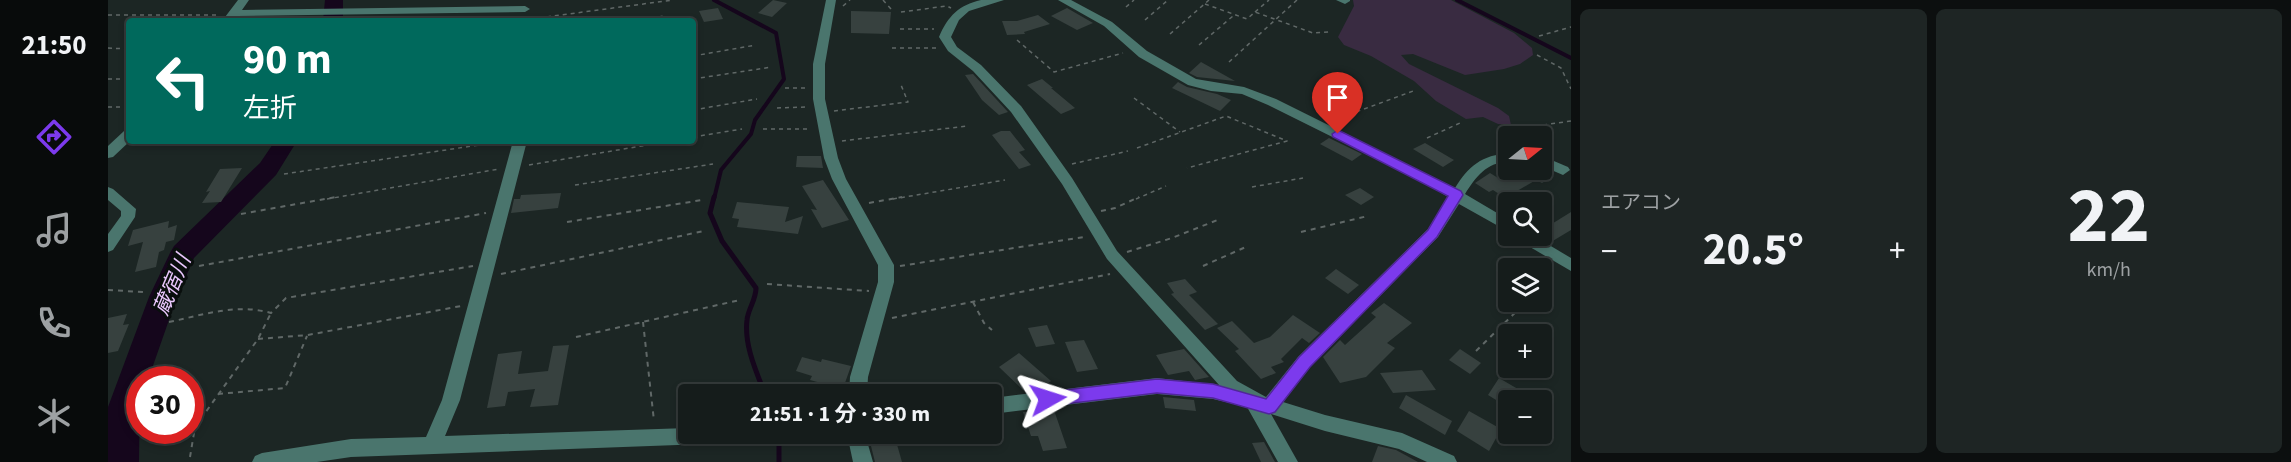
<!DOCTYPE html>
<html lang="ja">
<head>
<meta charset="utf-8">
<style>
  body { margin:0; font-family:"Source Sans 3","Noto Sans JP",sans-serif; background:#1e2524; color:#f1f3f6; height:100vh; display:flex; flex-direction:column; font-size:22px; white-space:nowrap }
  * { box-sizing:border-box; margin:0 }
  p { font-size:20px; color:#9da1a3 }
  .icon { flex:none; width:33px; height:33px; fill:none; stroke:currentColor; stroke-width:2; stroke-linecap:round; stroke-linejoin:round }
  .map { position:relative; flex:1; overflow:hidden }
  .side { display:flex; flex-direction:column; gap:9px; padding:9px; background:#0c0f0f; width:720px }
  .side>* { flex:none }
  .top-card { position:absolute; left:18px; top:18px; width:570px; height:126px; border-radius:6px; box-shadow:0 3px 9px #0003,0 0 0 2px #343a3a; background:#00695c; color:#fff; overflow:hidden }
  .needle { width:39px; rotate:72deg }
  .fabs { position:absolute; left:1390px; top:126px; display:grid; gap:12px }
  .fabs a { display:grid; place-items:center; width:54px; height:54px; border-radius:6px; background:#151c1b; box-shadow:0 3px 9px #0003,0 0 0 2px #343a3a; font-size:30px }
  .speed { position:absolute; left:18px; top:366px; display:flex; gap:12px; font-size:30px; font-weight:700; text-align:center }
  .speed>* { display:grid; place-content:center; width:78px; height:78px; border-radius:50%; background:#151c1b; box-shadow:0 3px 9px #0003,0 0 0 2px #343a3a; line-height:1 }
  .speed .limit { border:9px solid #d22; background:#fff; color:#111 }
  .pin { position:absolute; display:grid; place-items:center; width:51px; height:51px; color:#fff; margin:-62px -26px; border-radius:50% 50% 50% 0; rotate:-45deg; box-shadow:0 0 6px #0007 }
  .pin .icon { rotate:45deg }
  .me { position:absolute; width:66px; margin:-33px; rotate:84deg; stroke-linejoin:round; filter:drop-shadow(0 0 4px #0008) }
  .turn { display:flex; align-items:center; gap:21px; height:126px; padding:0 18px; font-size:27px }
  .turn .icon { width:78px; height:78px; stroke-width:2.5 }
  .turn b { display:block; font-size:42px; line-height:51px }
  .big { font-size:45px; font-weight:700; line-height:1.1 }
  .side .tile { flex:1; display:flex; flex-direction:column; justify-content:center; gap:9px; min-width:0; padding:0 21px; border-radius:9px; background:#1e2524 }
  .side .dial { align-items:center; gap:0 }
  .dial b { font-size:78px; line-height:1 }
  .heat { display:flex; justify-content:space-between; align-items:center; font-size:33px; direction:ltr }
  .side .tiles { flex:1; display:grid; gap:9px; grid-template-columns:repeat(2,1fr) }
  .trip { position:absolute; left:570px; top:384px; width:324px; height:60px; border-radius:6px; background:#151c1b; box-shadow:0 3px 9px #0003,0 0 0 2px #343a3a; font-weight:700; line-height:60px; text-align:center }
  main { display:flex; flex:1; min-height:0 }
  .tab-bar { display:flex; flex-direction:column; width:108px; justify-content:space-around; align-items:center; background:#080b0b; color:#9da1a3 }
  .tab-bar .icon { width:42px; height:42px }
  .tab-bar .selected { color:#7c3aed }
  .tab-bar b { font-size:27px; color:#f1f3f6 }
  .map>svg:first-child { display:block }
  .green { fill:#392b41 }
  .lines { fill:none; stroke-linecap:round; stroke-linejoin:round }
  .stream-far1 { stroke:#15061c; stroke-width:4 }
  .stream { stroke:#15061c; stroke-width:5 }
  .river { fill:#15061c; fill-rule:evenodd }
  .building { fill:#37413f }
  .path-far1 { stroke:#606867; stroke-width:1.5; stroke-dasharray:4 4; stroke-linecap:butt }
  .path { stroke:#606867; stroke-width:2; stroke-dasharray:5 5; stroke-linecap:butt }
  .minor { fill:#4a756d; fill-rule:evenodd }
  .route { fill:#7c3aed; stroke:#51269a; stroke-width:1.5 }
  .labels { text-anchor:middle; stroke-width:6; stroke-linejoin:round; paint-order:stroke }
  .water-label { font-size:21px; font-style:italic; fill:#eac7fd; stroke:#090e0d }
</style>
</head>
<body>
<main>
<nav class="tab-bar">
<b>21:50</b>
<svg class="icon selected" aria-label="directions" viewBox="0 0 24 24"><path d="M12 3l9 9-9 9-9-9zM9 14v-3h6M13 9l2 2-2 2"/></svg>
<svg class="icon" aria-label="music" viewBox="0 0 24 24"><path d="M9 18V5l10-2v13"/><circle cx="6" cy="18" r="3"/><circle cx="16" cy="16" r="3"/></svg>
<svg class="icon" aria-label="phone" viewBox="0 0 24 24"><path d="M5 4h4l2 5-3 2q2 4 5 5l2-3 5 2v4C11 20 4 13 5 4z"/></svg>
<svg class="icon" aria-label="climate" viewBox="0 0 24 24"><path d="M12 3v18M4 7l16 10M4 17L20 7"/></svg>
</nav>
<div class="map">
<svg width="1463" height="462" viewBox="0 0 1463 462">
  <rect width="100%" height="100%" fill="#1c2624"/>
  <polygon class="green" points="1245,0 1343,0 1406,33 1424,48 1425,55 1412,64 1396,69 1357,75 1305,54 1293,55 1301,64 1390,108 1401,116 1403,125 1390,124 1375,117 1358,119 1328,101 1306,81 1263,56 1236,45 1230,37 1246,6"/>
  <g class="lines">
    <g class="stream-far1">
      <polyline points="1349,0 1463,58"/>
      <polyline points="606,199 613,170 643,134 647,120 676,79 668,33 606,0"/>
    </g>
    <g class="stream">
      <path d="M606,197L602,213L614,241L648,288C648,300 640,309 639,320C636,345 648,371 657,394"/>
      <polyline points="671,434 671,462"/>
    </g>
    <g class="river">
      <polygon points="217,0 235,0 235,21 215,21"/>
      <polygon points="167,141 189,141 168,175 86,258 69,297 40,380 32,380 31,462 0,462 0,407 41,297 62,253 66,246 152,163"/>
    </g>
  </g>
  <g class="building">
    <polygon points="665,0 679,3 664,17 650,13"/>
    <polygon points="610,8 615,19 596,22 591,11"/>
    <polygon points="959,8 985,23 969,30 943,16"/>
    <polygon points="743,11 783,12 781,34 743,33"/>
    <polygon points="930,15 942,24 916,32 917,34 899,35 894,21 909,21"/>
    <polygon points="1093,62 1127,81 1089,77 1081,73"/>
    <polygon points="865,74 900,112 891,115 874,100 857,75"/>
    <polygon points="934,79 945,88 943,88 967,108 953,114 919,85"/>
    <polygon points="1070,82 1079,87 1109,94 1123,100 1112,111 1064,88"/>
    <polygon points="893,131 902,131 917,150 911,152 923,165 911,169 884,135"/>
    <polygon points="1221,138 1254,154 1244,161 1212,144"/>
    <polygon points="1317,143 1346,160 1335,167 1305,149"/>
    <polygon points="689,156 713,156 715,168 688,167"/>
    <polygon points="134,168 113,202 94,203 102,191 98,192 112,169"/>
    <polygon points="1410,170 1436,170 1442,172 1439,174 1444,177 1434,183 1428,180 1397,198 1385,190 1381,192 1367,183 1382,173 1395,181 1413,171"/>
    <polygon points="715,180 741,220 714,228 703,209 709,210 694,186"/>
    <polygon points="1252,188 1266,197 1253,205 1237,195"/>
    <polygon points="453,193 450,208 403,213 406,199 412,199 413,195"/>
    <polygon points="629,202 681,207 677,222 695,216 690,234 629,227 631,219 624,218"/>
    <polygon points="1463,212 1463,230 1443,242 1434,236 1434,230"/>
    <polygon points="61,221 60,228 69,225 66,240 58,242 56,250 51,252 48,267 27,272 35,242 20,246 25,230"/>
    <polygon points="1228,269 1251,285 1240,294 1217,278"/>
    <polygon points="1077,279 1089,292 1081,295 1110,324 1097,330 1063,294 1066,293 1059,283"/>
    <polygon points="1276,303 1304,323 1279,343 1287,348 1258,377 1232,383 1215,357 1232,340 1237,345 1268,317 1263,313"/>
    <polygon points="19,314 15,325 21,324 10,351 0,353 0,318"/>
    <polygon points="1185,315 1212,333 1201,343 1194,338 1173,359 1176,362 1163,367 1168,373 1153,379 1127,351 1131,349 1109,328 1124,321 1146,343 1162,337"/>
    <polygon points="939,325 947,344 928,347 920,328"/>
    <polygon points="976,340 990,369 969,372 957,342"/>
    <polygon points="461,345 450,405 422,407 427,389 400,392 397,406 379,408 390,354 414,351 410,374 440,371 445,346"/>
    <polygon points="1076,349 1101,377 1087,380 1081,371 1060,375 1048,355"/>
    <polygon points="1352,349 1373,363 1362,374 1341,360"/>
    <polygon points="911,353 943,381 932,390 917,392 891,367"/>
    <polygon points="694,357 713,362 714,359 743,366 733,394 723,394 724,386 702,380 704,376 688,371"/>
    <polygon points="1314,370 1328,390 1285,393 1272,373"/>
    <polygon points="1391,378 1429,400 1401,400 1401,408 1380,395"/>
    <polygon points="1298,395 1344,421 1337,435 1291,408"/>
    <polygon points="1055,397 1086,400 1088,411 1057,408"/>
    <polygon points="931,411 932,414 947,413 959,448 935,451 930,436 923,436 915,412"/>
    <polygon points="1361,411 1393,429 1381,451 1349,431"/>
    <polygon points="788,441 794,462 767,462 763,446"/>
    <polygon points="1156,442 1167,462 1153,462 1144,443"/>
    <polygon points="1270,446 1288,450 1310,462 1264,462"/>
  </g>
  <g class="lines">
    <g class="path-far1">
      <polyline points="775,0 783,9"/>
      <polyline points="1097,4 1139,19 1147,12 1205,33 1221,32"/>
      <polyline points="735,6 742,0"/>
      <polyline points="1018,7 1026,0"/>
      <polyline points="793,12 839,6 843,8"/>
      <polyline points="1147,12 1161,0"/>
      <polyline points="0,15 108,15"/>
      <polyline points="423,19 565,0"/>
      <polyline points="1037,20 1060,0"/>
      <polyline points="527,21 556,16"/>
      <polyline points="792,29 826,29"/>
      <polyline points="1062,34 1101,0"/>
      <polyline points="1431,36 1463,27"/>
      <polyline points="909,40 946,72 1015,53"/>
      <polyline points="1091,45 1125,16"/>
      <polyline points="0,48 21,49"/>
      <polyline points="784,48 831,48"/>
      <polyline points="1429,55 1453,68 1463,89"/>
      <polyline points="585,56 648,45"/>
      <polyline points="1121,62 1189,0"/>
      <polyline points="0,79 21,79"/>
      <polyline points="585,79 664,67"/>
      <polyline points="677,88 698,88"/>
      <polyline points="1026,98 1072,132"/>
      <polyline points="0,107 21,107"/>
      <polyline points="669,108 700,107"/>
      <polyline points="585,110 649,99"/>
      <polyline points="726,111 800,102 793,85"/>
      <polyline points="1226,120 1308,90"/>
      <polyline points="655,129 703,129"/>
      <polyline points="1421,136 1414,128 1463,121"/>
      <polyline points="585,137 634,129"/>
      <polyline points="1319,138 1352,123"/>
      <polyline points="734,141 859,126"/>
      <polyline points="1401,143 1397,140 1408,128"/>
      <polyline points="1029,148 1118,116 1179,141 1079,168"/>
      <polyline points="964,164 1020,151"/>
      <polyline points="421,165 563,141"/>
      <polyline points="176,174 398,141"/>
      <polyline points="467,185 605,164"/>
      <polyline points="1144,187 1195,178"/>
      <polyline points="219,199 391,169"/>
      <polyline points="785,199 897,180"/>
      <polyline points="1028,199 1058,186"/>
    </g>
    <g class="path">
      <polyline points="761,203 794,197"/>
      <polyline points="993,211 1007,208 1031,197"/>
      <polyline points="133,214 228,197"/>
      <polyline points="459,222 594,200"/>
      <polyline points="1193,232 1260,216"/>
      <polyline points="1019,252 1064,238 1112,219"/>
      <polyline points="91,266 378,213"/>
      <polyline points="792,266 976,237"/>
      <polyline points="1095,266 1140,246"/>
      <polyline points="393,274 596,231"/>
      <polyline points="659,284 761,291"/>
      <polyline points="0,290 35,292"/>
      <polyline points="865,302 876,323 884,330"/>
      <polyline points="784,318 1002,274"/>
      <path d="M61,322C95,315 128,303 163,313L178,298L365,266"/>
      <polyline points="535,322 546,421"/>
      <polyline points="468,337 632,300"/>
      <polyline points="150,339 200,335 353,306"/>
      <polyline points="1368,351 1418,302"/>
      <polyline points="110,394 177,388 199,336"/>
      <polyline points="82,457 87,427 150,339 163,313"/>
    </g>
    <g class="minor">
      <polygon points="130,0 141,0 134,10 417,6 422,9 417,12 129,16 126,21 114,21"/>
      <polygon points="718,0 728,0 717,64 717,99 730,158 738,179 786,265 786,282 760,377 759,394 741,394 742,377 770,282 770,265 724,179 716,158 705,99 705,64"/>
      <path d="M873,0H896L861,11L851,20L843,37L849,47L873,65L913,106L964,178L1009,251L1129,381L1158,397L1190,357L1320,229L1340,197L1317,183L1160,105L1134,94L1103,91L1080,85L1031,57L996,26L950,0H963L1004,22L1039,51L1088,79L1136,87L1168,99L1347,188C1360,167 1374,154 1401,154V162C1378,162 1368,177 1357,194L1401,220V232L1351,204L1330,237L1202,367L1175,402L1217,415L1294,433L1346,456L1349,462H1319L1291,449L1217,431L1163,414L1190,462H1170L1139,407L1105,399L1049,394L884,414V398L1049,378L1111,385L999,259L954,184L903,112L865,71L840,51L831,37C840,16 851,5 873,0Z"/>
      <polygon points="1228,0 1242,0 1242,1 1237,4"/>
      <polygon points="21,130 22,141 5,157 0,158 0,146 16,131"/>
      <polygon points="405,141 419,141 352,400 337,436 580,428 580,434 660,434 658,440 651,442 243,457 209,462 144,462 147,456 154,453 243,439 318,437 334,400"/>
      <polygon points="1434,156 1460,167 1462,170 1455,175 1434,166"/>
      <polygon points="0,187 5,189 28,209 27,217 5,250 0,252 0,234 13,216 13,211 0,200"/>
      <polygon points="1407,236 1426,236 1463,258 1463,271 1410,240"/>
      <polygon points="739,434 757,434 765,462 745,462"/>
    </g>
  </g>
  <polygon class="route" points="1230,130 1353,191 1355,195 1329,237 1202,367 1167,412 1161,414 1105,398 1049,393 940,406 934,404 932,399 934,394 940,392 1049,379 1105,384 1158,399 1191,357 1320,230 1340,196 1225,137 1224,134"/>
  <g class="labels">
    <g class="water-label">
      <text transform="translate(64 285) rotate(-67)" y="7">蔵宿川</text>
    </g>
  </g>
</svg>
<div class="fabs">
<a><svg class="needle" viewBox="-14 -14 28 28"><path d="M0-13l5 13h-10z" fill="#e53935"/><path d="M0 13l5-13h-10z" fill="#9da1a3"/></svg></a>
<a><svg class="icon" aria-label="search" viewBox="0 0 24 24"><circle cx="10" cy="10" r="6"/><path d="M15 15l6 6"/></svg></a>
<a><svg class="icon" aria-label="layers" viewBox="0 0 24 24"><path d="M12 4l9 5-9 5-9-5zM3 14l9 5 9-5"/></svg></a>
<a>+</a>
<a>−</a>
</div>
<div class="speed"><div class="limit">30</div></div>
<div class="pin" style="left:1230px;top:134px;background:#d93025"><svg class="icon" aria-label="arrive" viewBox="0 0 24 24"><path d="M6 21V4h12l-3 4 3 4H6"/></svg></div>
<svg class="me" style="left:940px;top:399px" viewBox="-20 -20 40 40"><path d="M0-17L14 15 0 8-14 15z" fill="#7c3aed" stroke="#fff" stroke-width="4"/></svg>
<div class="trip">21:51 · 1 分 · 330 m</div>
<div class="top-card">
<div class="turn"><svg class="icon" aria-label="left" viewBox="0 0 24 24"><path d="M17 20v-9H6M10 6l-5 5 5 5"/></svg><div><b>90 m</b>左折</div></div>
</div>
</div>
<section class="side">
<div class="tiles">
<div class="tile"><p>エアコン</p>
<div class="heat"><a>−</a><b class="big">20.5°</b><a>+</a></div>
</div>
<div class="tile dial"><b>22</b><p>km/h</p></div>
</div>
</section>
</main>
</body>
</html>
